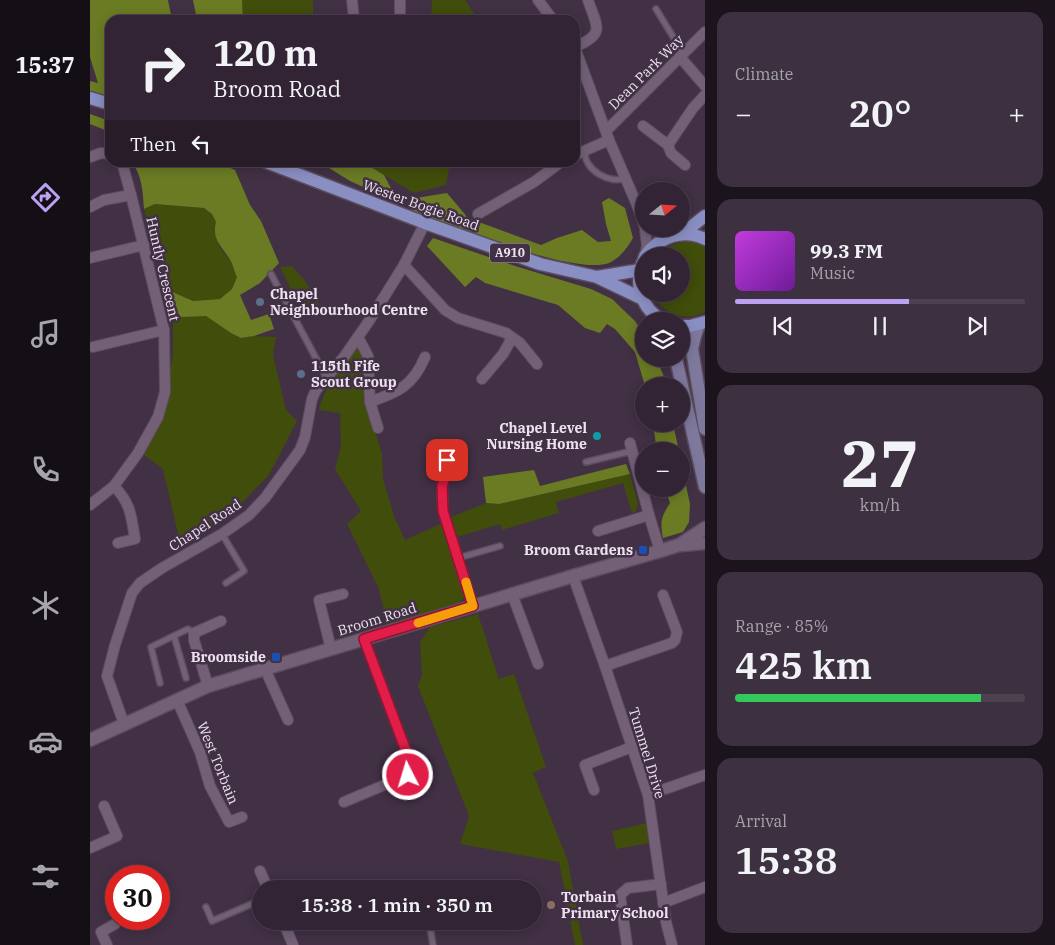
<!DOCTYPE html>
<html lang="en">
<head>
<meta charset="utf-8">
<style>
  body { margin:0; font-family:"IBM Plex Serif",serif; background:#3d3040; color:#f1f3f6; height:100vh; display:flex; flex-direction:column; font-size:19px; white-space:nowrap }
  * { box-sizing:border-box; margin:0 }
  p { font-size:16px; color:#a8a4ac }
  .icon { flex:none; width:28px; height:28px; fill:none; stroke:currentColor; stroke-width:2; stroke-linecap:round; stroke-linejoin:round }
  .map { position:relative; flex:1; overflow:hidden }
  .sheet { display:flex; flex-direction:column; gap:12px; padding:12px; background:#1c141d; width:350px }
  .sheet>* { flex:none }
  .banner { position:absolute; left:15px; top:15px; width:475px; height:152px; border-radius:15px; box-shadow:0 2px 12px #0003,0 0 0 1px #4d414f; background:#322434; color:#f1f3f6; overflow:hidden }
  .needle { width:32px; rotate:72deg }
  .controls { position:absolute; left:545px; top:182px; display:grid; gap:10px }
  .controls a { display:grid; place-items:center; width:55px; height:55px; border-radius:50%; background:#322434; box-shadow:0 2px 12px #0003,0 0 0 1px #4d414f; font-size:25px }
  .speed { position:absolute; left:15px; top:865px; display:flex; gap:10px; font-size:25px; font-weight:700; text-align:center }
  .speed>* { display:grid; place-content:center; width:65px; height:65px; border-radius:50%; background:#322434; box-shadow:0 2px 12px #0003,0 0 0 1px #4d414f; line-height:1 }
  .speed .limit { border:8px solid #d22; background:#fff; color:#111 }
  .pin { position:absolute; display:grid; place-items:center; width:42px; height:42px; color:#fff; margin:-21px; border-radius:10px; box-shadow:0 2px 8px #0006 }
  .me { position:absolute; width:55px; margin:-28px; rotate:355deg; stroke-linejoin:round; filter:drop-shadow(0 0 4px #0008) }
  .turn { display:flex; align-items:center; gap:18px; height:105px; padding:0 25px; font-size:22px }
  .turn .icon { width:65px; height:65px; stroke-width:2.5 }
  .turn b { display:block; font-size:35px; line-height:42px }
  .then { display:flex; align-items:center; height:48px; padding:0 25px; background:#0003; gap:10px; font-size:19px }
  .big { font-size:38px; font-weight:600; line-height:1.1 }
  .sheet .tile { flex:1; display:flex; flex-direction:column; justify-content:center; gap:8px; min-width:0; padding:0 18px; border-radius:15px; background:#3d3040 }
  .sheet .dial { align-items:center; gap:0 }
  .dial b { font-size:65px; line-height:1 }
  .song { display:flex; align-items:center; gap:15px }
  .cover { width:60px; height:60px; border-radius:8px; background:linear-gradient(135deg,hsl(290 70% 55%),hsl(280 70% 35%)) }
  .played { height:5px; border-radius:2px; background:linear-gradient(90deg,#bca0f2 60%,#4d414f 60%) }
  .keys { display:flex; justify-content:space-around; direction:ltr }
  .heat { display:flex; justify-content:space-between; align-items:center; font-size:28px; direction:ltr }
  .charge { height:8px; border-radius:4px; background:linear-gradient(90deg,#34c759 85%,#4d414f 0) }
  .trip { position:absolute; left:162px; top:880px; width:290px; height:50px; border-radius:25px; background:#322434; box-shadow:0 2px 12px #0003,0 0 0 1px #4d414f; font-weight:600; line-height:50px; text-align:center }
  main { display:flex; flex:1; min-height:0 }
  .tab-bar { display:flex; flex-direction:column; width:90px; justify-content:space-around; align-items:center; background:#140e15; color:#a8a4ac }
  .tab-bar .icon { width:35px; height:35px }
  .tab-bar .on { color:#bca0f2 }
  .tab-bar b { font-size:22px; color:#f1f3f6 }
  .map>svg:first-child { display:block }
  .green { fill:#404d0b }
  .forest { fill:#6a7b24 }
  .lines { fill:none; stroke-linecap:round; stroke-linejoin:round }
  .service-casing { stroke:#5b4c5e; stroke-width:8 }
  .minor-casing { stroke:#5b4c5e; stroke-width:12 }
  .tertiary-casing { stroke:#5b4c5e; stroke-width:15 }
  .secondary-casing { stroke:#5b4c5e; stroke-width:15 }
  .primary-casing { stroke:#5b4c5e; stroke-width:15 }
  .service { stroke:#736077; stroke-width:5 }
  .minor { stroke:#736077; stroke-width:10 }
  .tertiary { stroke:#736077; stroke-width:12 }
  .secondary { stroke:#7e789d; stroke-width:12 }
  .primary { stroke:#8a8fc3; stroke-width:12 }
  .route-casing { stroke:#92132f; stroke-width:12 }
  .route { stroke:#e11d48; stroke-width:9 }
  .slow { stroke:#f59e0b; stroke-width:9 }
  .service-dot { fill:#5c6f8a; stroke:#423045; stroke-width:2 }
  .culture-dot { fill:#0f9aa8; stroke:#423045; stroke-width:2 }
  .transit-dot { fill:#1a4fb4; stroke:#423045; stroke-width:2 }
  .education-dot { fill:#8d6e63; stroke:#423045; stroke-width:2 }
  .labels { text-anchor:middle; stroke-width:5; stroke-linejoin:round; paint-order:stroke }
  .shield { fill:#423045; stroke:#baacbc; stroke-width:1 }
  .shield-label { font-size:12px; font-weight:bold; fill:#ede1ef }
  .street-label { font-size:14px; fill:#ede1ef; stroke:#423045 }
  .poi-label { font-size:14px; font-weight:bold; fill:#ede1ef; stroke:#423045; text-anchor:start }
</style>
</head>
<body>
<main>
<nav class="tab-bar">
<b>15:37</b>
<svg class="icon on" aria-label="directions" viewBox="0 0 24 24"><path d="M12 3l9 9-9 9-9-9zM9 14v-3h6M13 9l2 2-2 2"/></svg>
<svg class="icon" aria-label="music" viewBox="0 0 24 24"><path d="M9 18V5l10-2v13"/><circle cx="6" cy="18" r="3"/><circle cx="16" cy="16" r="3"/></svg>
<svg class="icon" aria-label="phone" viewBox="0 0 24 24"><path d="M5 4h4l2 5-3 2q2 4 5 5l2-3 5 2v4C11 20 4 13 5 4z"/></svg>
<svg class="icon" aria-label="climate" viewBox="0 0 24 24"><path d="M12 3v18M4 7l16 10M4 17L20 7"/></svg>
<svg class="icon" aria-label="car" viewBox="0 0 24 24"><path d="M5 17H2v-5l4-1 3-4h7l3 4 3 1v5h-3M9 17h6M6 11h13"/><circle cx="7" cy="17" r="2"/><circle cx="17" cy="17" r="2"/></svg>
<svg class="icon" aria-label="filters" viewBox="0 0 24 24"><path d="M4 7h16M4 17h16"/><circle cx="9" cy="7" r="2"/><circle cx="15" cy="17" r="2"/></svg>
</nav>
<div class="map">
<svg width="615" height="945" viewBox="0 0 615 945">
  <rect width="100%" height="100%" fill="#423045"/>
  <g class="green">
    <polygon points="152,0 223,0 223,20 153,20"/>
    <polygon points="342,0 375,0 387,18 387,20 341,20"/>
    <polygon points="274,163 360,163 356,185 324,193"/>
    <polygon points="65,204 114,208 122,214 126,222 129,246 140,260 147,277 142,289 130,299 103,301 78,290 54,209"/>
    <path d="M592,242H604L615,246V312C596,323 572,314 563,294H591V256H568L580,246Z"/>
    <polygon points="202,266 215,281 229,304 214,316 190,267"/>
    <polygon points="104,315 116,316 151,338 164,336 186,337 183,355 187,372 196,410 207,421 179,475 137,518 91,547 73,469 54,455 73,415 83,354 83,323 90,317"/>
    <path d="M268,348L275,358V397L292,454L293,479L304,516L315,540L353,523L376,596L368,604L298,627L289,589L257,524L271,511L245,469L251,446L250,413L229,410C235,385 252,368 268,348Z"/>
    <polygon points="540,474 548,503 546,512 542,513 533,483 466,502 469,513 412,530 410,524 367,537 361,517 396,503 409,504"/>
    <polygon points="388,614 409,679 424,674 456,767 443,773 478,861 493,945 485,945 469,862 370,844 379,816 328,686 332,675 330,642 340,627"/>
    <polygon points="556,823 559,843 526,849 522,831"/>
  </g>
  <g class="forest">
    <polygon points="0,0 78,0 82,20 20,20 20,98 0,91 0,81 8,83 0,57"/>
    <polygon points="103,0 152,0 153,20 107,20"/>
    <polygon points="0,114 20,121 20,132 0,124"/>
    <path d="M42,163H129L145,170L160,205L171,221L189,263L170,283L150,295L161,320L179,314L184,329L164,336L151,338L141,333L116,316L90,317L78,290L103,301L130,299L142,289L147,277C144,271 143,264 139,258C130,244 122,239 126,222L122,214L114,208L65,204L54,209C53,194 52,174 42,163Z"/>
    <polygon points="231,163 274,163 294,175 303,192 280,190 260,181"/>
    <path d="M357,193L378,218L451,245L467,238L492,230L508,242L521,241L516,224L512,202L519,198L535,208L543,238C538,247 530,258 519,263C485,276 358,225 321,210L326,198Z"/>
    <polygon points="343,238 425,266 501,289 522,299 545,321 554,335 554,359 566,359 573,374 575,386 555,386 545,352 525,329 517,324 510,333 495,328 468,305 395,283 386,277 375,287 337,246"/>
    <polygon points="563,424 583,424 589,451 567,451"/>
    <path d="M591,462L600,504L599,522L593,532L573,538C570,522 571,517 580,503L575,489H591Z"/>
    <polygon points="536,464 540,474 409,504 396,503 393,477 444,470 450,486"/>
  </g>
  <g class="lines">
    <g class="service-casing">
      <g id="service">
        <polyline points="566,9 593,53"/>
        <path d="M495,151C493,169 520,185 535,178"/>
        <polyline points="181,274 236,377"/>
        <polyline points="496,462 542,451"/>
        <polyline points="132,534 154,571 136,583"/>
        <polyline points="368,558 410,546"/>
        <polyline points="84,636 96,678"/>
        <polyline points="70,683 61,647 98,629 104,633"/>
        <polyline points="116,907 122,921 171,900"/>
        <polyline points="339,921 343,945"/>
      </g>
    </g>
    <g class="minor-casing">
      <g id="minor">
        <polyline points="262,0 264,20"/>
        <polyline points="448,0 463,20"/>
        <polyline points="310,20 310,0"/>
        <path d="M485,47C516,34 507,27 498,0"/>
        <polyline points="485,48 519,140 547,205 554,225"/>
        <polyline points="590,57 615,86"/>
        <polyline points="553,126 578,145 581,153 595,165"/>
        <polyline points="516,131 615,32"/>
        <polyline points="578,145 603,108 615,95"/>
        <polyline points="485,155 519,140"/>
        <polyline points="0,157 11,153 20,154"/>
        <polyline points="0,207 14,200 41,195"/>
        <polyline points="388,214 444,182 471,162"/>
        <polyline points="555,229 557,246 555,256"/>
        <polyline points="567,229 579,237"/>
        <polyline points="0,258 54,245"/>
        <polyline points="314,265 355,310 368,318 416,333 430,343 447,364"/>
        <polyline points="268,337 278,356 280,402 288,428"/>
        <polyline points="3,347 74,330"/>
        <polyline points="392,379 413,354 422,338"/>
        <path d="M280,402C308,392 323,386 335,357"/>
        <polyline points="540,443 559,515 570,551"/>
        <polyline points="353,450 357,460 357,472 352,486 353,511 383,606"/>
        <path d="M24,486C41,504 41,515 45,539L28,543"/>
        <polyline points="0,505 24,486 48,453 68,417 75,392 74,330 41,195 33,166 30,162"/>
        <polyline points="508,531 559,515"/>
        <polyline points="483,576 515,666 558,795 576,922 582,945"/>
        <polyline points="422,594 448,664"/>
        <polyline points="241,649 229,600 253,594"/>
        <polyline points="515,666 582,643 585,640 587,632 573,595"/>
        <polyline points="175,669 198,720"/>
        <polyline points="118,686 104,640 104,633 131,621"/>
        <polyline points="87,700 110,752 120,786 139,822 152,817"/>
        <polyline points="34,724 17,676 25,645 42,593 50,583 72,568 132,534 159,515 175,498 210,450 215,437 222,399 226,390 254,357 279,321 314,265 335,223"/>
        <polyline points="504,790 495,765 542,747"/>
        <polyline points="558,795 615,775"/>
        <polyline points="254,802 318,775 321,764 274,639"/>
        <polyline points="0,848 27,836 14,806"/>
        <polyline points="170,871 178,889"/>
        <polyline points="573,903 615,887"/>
        <polyline points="193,921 203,945"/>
        <polyline points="17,945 11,932 25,924"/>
        <polyline points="537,945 530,895 538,888 571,884"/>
      </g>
    </g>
    <g class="tertiary-casing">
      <g id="tertiary">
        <polyline points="592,545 615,543"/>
        <polyline points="0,740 118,686 483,576 570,551 589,545 615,528"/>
      </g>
    </g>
    <g class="secondary-casing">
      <g id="secondary">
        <polyline points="609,324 605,336 602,349 615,429"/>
        <polyline points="586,359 615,487"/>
      </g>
    </g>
    <g class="primary-casing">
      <g id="primary">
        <polyline points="0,98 20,104"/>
        <polyline points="176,162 335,223 450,264 507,277 553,299"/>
        <polyline points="588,234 597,230 615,216"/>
        <path d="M555,256C569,237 593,228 615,239"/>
        <path d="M554,259C543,282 551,310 574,321"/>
        <polyline points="507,277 550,270"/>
        <polyline points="591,326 600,326 615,322"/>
      </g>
    </g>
    <use href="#service" class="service"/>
    <use href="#minor" class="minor"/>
    <use href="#tertiary" class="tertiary"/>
    <use href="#secondary" class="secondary"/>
    <use href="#primary" class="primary"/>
  </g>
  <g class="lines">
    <g class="route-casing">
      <polyline id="route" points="318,775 321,764 274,639 383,606 353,511 352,486 357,472 357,460"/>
    </g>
    <use href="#route" class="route"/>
    <polyline class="slow" points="328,623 383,606 376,582"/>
  </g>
  <g class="service-dot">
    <circle cx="170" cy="302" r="5"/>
    <circle cx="211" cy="374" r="5"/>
  </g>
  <circle class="culture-dot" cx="507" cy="436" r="5"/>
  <g class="transit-dot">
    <rect x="548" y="545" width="10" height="10" rx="2.5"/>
    <rect x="181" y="652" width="10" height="10" rx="2.5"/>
  </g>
  <circle class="education-dot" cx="461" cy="905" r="5"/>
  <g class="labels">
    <rect class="shield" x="400" y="243.5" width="40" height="19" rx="4"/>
    <g class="shield-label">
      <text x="420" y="257">A910</text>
    </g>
    <g class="street-label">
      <text transform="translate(556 72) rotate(-45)" y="5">Dean Park Way</text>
      <text transform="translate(331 205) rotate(20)" y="5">Wester Bogie Road</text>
      <text transform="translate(73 269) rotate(77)" y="5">Huntly Crescent</text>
      <text transform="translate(115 525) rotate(-33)" y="5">Chapel Road</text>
      <text transform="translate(287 619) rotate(-17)" y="5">Broom Road</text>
      <text transform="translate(557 753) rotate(73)" y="5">Tummel Drive</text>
      <text transform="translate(128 763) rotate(68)" y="5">West Torbain</text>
    </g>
    <g class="poi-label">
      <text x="180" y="299">Chapel<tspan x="180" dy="16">Neighbourhood Centre</tspan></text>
      <text x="221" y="371">115th Fife<tspan x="221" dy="16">Scout Group</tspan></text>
      <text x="497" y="433" text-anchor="end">Chapel Level<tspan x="497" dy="16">Nursing Home</tspan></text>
      <text x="543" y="555" text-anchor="end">Broom Gardens</text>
      <text x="176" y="662" text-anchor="end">Broomside</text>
      <text x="471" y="902">Torbain<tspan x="471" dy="16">Primary School</tspan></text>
    </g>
  </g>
</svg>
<div class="controls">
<a><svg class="needle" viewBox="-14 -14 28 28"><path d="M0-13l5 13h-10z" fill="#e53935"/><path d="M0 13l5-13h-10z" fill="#a8a4ac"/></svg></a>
<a><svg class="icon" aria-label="sound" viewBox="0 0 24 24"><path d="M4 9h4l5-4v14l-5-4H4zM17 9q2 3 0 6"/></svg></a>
<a><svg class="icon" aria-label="layers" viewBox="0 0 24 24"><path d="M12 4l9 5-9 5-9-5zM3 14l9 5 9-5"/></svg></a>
<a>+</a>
<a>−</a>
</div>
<div class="speed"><div class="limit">30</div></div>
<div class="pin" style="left:357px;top:460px;background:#d93025"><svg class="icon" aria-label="arrive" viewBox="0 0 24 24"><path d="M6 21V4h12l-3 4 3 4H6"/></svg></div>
<svg class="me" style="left:318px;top:775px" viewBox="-20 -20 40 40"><circle r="17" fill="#e11d48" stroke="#fff" stroke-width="3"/><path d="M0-11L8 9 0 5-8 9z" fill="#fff"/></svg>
<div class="trip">15:38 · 1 min · 350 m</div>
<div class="banner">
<div class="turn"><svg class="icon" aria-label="right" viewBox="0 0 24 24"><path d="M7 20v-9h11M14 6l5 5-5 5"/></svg><div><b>120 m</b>Broom Road</div></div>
<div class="then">Then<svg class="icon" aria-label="left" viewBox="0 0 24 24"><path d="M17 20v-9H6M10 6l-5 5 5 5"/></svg></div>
</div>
</div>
<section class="sheet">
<div class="tile"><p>Climate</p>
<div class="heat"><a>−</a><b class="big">20°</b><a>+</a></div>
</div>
<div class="tile">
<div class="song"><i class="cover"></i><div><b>99.3 FM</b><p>Music</p></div></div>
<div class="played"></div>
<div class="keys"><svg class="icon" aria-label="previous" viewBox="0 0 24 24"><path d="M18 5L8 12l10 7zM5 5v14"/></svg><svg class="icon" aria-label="pause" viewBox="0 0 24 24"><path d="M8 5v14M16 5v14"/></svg><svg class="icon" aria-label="next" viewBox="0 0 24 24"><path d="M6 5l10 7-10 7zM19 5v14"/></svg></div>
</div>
<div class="tile dial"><b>27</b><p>km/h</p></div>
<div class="tile"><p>Range · 85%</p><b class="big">425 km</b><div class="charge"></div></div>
<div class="tile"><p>Arrival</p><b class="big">15:38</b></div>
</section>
</main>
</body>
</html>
